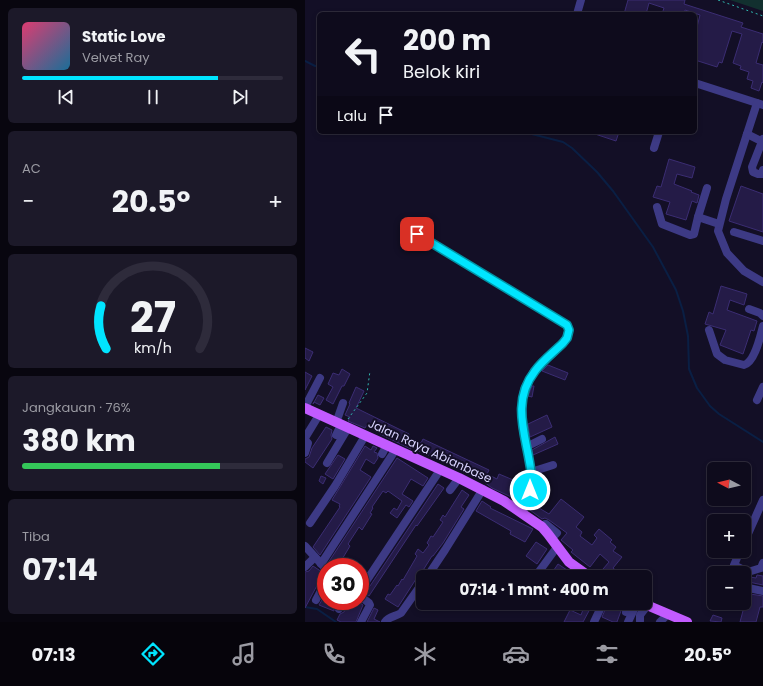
<!DOCTYPE html>
<html lang="id">
<head>
<meta charset="utf-8">
<style>
  body { margin:0; font-family:Poppins,sans-serif; background:#1c1929; color:#f1f3f6; height:100vh; display:flex; flex-direction:column; font-size:15px; white-space:nowrap }
  * { box-sizing:border-box; margin:0 }
  p { font-size:13px; color:#9b9ba3 }
  .icon { flex:none; width:22px; height:22px; fill:none; stroke:currentColor; stroke-width:2; stroke-linecap:round; stroke-linejoin:round }
  .map { position:relative; flex:1; overflow:hidden }
  .sheet { display:flex; flex-direction:column; gap:8px; padding:8px; background:#08060f; width:305px }
  .sheet>* { flex:none }
  .guide { position:absolute; left:12px; top:12px; width:380px; height:122px; border-radius:6px; box-shadow:0 2px 6px #0003,0 0 0 1px #2e2b3b; background:#0e0b1c; color:#f1f3f6; overflow:hidden }
  .needle { width:26px; rotate:277deg }
  .buttons { position:absolute; left:402px; top:462px; display:grid; gap:8px }
  .buttons a { display:grid; place-items:center; width:44px; height:44px; border-radius:6px; background:#0e0b1c; box-shadow:0 2px 6px #0003,0 0 0 1px #2e2b3b; font-size:20px }
  .speed { position:absolute; left:12px; top:558px; display:flex; gap:8px; font-size:20px; font-weight:700; text-align:center }
  .speed>* { display:grid; place-content:center; width:52px; height:52px; border-radius:50%; background:#0e0b1c; box-shadow:0 2px 6px #0003,0 0 0 1px #2e2b3b; line-height:1 }
  .speed .limit { border:6px solid #d22; background:#fff; color:#111 }
  .pin { position:absolute; display:grid; place-items:center; width:34px; height:34px; color:#fff; margin:-17px; border-radius:8px; box-shadow:0 2px 6px #0006 }
  .me { position:absolute; width:44px; margin:-22px; rotate:0deg; stroke-linejoin:round; filter:drop-shadow(0 0 3px #0008) }
  .turn { display:flex; align-items:center; gap:14px; height:84px; padding:0 20px; font-size:18px }
  .turn .icon { width:52px; height:52px; stroke-width:2.5 }
  .turn b { display:block; font-size:28px; line-height:34px }
  .then { display:flex; align-items:center; height:38px; padding:0 20px; background:#0003; gap:8px; font-size:15px }
  .big { font-size:30px; font-weight:700; line-height:1.1 }
  .sheet .tile { flex:1; display:flex; flex-direction:column; justify-content:center; gap:6px; min-width:0; padding:0 14px; border-radius:6px; background:#1c1929 }
  .sheet .dial { align-items:center; gap:0 }
  .dial svg { height:104px; overflow:visible; fill:none; stroke:#2e2b3b; stroke-width:7; stroke-linecap:round; text-anchor:middle }
  .dial text { fill:#f1f3f6; stroke:none }
  .song { display:flex; align-items:center; gap:12px }
  .cover { width:48px; height:48px; border-radius:6px; background:linear-gradient(135deg,hsl(340 70% 55%),hsl(200 70% 35%)) }
  .played { height:4px; border-radius:2px; background:linear-gradient(90deg,#00e5ff 75%,#2e2b3b 75%) }
  .keys { display:flex; justify-content:space-around; direction:ltr }
  .heat { display:flex; justify-content:space-between; align-items:center; font-size:22px; direction:ltr }
  .charge { height:6px; border-radius:3px; background:linear-gradient(90deg,#34c759 76%,#2e2b3b 0) }
  .trip { position:absolute; left:111px; top:570px; width:236px; height:40px; border-radius:6px; background:#0e0b1c; box-shadow:0 2px 6px #0003,0 0 0 1px #2e2b3b; font-weight:700; line-height:40px; text-align:center }
  .tab-bar { display:flex; height:64px; justify-content:space-around; align-items:center; background:#06040b; color:#9b9ba3 }
  .tab-bar .icon { width:28px; height:28px }
  .tab-bar .current { color:#00e5ff }
  .tab-bar b { font-size:18px; color:#f1f3f6 }
  main { display:flex; flex:1; min-height:0 }
  .map>svg:first-child { display:block }
  .green { fill:#12302f }
  .lines { fill:none; stroke-linecap:round; stroke-linejoin:round }
  .stream { stroke:#0a1f44; stroke-width:2 }
  .building { fill:#241b47; stroke:#3b2d73 }
  .path { stroke:#2fb8b0; stroke-width:1; stroke-dasharray:2 3; stroke-linecap:butt }
  .minor { stroke:#3d3a85; stroke-width:8 }
  .major { stroke:#c25bff; stroke-width:10 }
  .route-casing { stroke:#0095a6; stroke-width:10 }
  .route { stroke:#00e5ff; stroke-width:7 }
  .labels { text-anchor:middle; stroke-width:4; stroke-linejoin:round; paint-order:stroke }
  .street-label { font-size:12px; fill:#d9d4ff; stroke:#130f26 }
</style>
</head>
<body>
<main>
<section class="sheet">
<div class="tile">
<div class="song"><i class="cover"></i><div><b>Static Love</b><p>Velvet Ray</p></div></div>
<div class="played"></div>
<div class="keys"><svg class="icon" aria-label="previous" viewBox="0 0 24 24"><path d="M18 5L8 12l10 7zM5 5v14"/></svg><svg class="icon" aria-label="pause" viewBox="0 0 24 24"><path d="M8 5v14M16 5v14"/></svg><svg class="icon" aria-label="next" viewBox="0 0 24 24"><path d="M6 5l10 7-10 7zM19 5v14"/></svg></div>
</div>
<div class="tile"><p>AC</p>
<div class="heat"><a>−</a><b class="big">20.5°</b><a>+</a></div>
</div>
<div class="tile dial"><svg viewBox="0 0 100 80">
<path d="M14 69A42 42 0 1 1 86 69"/>
<path d="M14 69A42 42 0 0 1 10 36" stroke="#00e5ff"/>
<text x="50" y="56" font-size="32" font-weight="700">27</text>
<text x="50" y="72" font-size="11">km/h</text>
</svg></div>
<div class="tile"><p>Jangkauan · 76%</p><b class="big">380 km</b><div class="charge"></div></div>
<div class="tile"><p>Tiba</p><b class="big">07:14</b></div>
</section>
<div class="map">
<svg width="458" height="622" viewBox="0 0 458 622">
  <rect width="100%" height="100%" fill="#130f26"/>
  <polygon class="green" points="425,0 458,0 458,11"/>
  <g class="lines">
    <g class="stream">
      <polyline points="0,61 10,66 14,66"/>
      <polyline points="219,132 258,142 267,148 292,172 308,191 348,247 371,290 378,311 383,336 384,369 392,388 405,406 414,414 458,442"/>
      <polyline points="0,607 12,609 31,622"/>
    </g>
  </g>
  <g class="building">
    <polygon points="323,0 380,0 379,4 438,23 436,27 458,34 458,43 457,42 451,63 458,65 458,83 457,82 454,91 446,88 448,81 442,79 444,72 435,69 436,66 428,63 437,34 427,31 417,63 414,62 412,67 390,60 390,26 392,27 395,15 380,10 379,14 357,14 359,8 344,3 341,14 319,14"/>
    <polygon points="287,132 314,132 311,141 287,133"/>
    <polygon points="364,159 390,167 387,178 372,174 369,184 387,191 386,192 394,195 392,203 387,201 381,220 361,214 365,202 348,197 352,186 356,187"/>
    <polygon points="436,186 458,194 458,232 424,221"/>
    <polygon points="416,286 442,294 439,305 425,300 422,310 452,321 449,331 446,330 438,354 415,345 421,330 400,324 404,312 408,314"/>
    <polygon points="0,348 8,352 4,361 0,358"/>
    <polygon points="243,365 263,373 260,380 237,371"/>
    <polygon points="37,369 45,374 39,386 37,386 28,404 21,400 28,387 23,384 28,373 34,375"/>
    <polygon points="0,372 7,376 0,390"/>
    <polygon points="227,386 229,386 227,397 223,396"/>
    <polygon points="51,387 59,391 51,408 104,434 103,437 112,441 116,443 118,439 184,470 182,474 192,479 194,474 220,485 219,498 217,502 187,488 179,482 179,481 156,470 156,468 144,462 144,464 107,448 106,449 75,434 76,431 62,425 60,428 43,421 45,417 40,415 45,404 44,403"/>
    <polygon points="13,395 19,398 15,405 9,402 8,404"/>
    <polygon points="242,415 247,427 225,437 223,424"/>
    <polygon points="21,427 27,430 26,435 27,439 8,468 0,462 0,459 4,457 7,448"/>
    <polygon points="250,437 253,444 228,455 227,450"/>
    <polygon points="60,446 66,450 68,446 72,448 69,452 72,453 73,458 69,464 61,459 55,470 66,477 15,555 8,547 35,507 34,506 35,504 27,500"/>
    <polygon points="33,455 40,459 28,479 20,474"/>
    <polygon points="92,458 123,478 118,486 106,479 97,494 108,501 104,507 101,505 92,518 85,513 89,508 92,510 97,501 83,491 81,493 78,491 67,507 68,508 65,513 67,514 57,530 54,527 43,544 45,546 36,561 30,567 26,567 23,563"/>
    <polygon points="16,476 21,478 18,484 14,481"/>
    <polygon points="133,484 139,488 112,526 111,525 64,596 57,591 58,588 62,588 65,586"/>
    <polygon points="230,486 238,487 237,497 231,497 229,505 244,514 256,499 279,517 271,527 277,532 275,536 287,545 292,538 289,535 294,529 307,540 305,542 311,547 308,551 317,557 308,568 319,577 308,577 298,569 304,562 295,554 285,567 266,552 268,550 256,540 262,533 244,520 240,518 237,519 225,510 229,501"/>
    <polygon points="157,490 164,495 156,507 159,509 138,543 128,556 127,556 115,575 112,579 111,579 93,607 80,599 83,594 85,595 92,585 93,586 97,579 98,580 112,556 110,554 113,549 118,553 124,545 122,543 126,536 128,537 138,522 135,520 138,515 140,517"/>
    <polygon points="177,501 186,507 185,508 228,529 220,542 205,534 206,531 171,511"/>
    <polygon points="231,542 242,549 232,564 221,556"/>
    <polygon points="253,564 262,570 274,577 244,577"/>
    <polygon points="8,566 20,574 16,578 0,608 0,572 4,571"/>
    <polygon points="452,575 458,576 458,585 439,581 439,576 451,578"/>
    <polygon points="409,579 409,595 402,591"/>
    <polygon points="21,593 21,601 33,601 29,606 29,611 14,605"/>
    <polygon points="439,593 458,596 458,607 455,607 451,622 435,622 439,607"/>
    <polygon points="44,601 52,601 58,605 51,622 36,622 32,620 35,614 39,612"/>
    <polygon points="303,603 317,608 312,622 308,622 297,617"/>
    <polygon points="279,607 285,609 278,622 259,622 265,610 276,615"/>
    <polygon points="69,608 73,610 69,619 75,622 62,622"/>
    <polygon points="408,615 417,618 416,622 405,621"/>
  </g>
  <g class="lines">
    <g class="path">
      <polyline points="413,0 458,16"/>
      <polyline points="43,419 62,393 65,371"/>
    </g>
    <g class="minor">
      <polyline points="272,14 276,0"/>
      <polyline points="390,83 458,105"/>
      <polyline points="452,103 421,199 413,231 422,253 439,271 458,282"/>
      <polyline points="442,134 456,141"/>
      <polyline points="458,139 447,167 448,172 453,174 457,174 458,170"/>
      <polyline points="349,148 354,132"/>
      <polyline points="352,207 357,224 385,235 389,234 393,217 414,224"/>
      <polyline points="393,217 402,188"/>
      <polyline points="429,232 458,241"/>
      <polyline points="111,234 262,325 264,330 261,338 258,343 229,371 220,387 218,394 217,425 226,472 224,500 217,513"/>
      <polyline points="444,309 455,313 458,316"/>
      <path d="M404,330L412,354L420,360L439,365C450,362 455,337 458,326"/>
      <polyline points="452,400 458,387"/>
      <polyline points="0,407 15,378"/>
      <polyline points="31,423 38,403"/>
      <polyline points="31,435 36,425"/>
      <polyline points="0,438 14,415"/>
      <polyline points="0,440 3,443 0,453"/>
      <polyline points="221,447 237,439"/>
      <polyline points="77,454 82,445"/>
      <polyline points="22,463 43,428"/>
      <polyline points="226,472 248,465"/>
      <polyline points="145,490 154,478"/>
      <polyline points="5,523 30,486 60,436"/>
      <polyline points="237,527 240,524 241,524 252,533 247,538"/>
      <polyline points="439,543 458,500"/>
      <polyline points="0,546 21,569"/>
      <polyline points="435,551 429,565 443,572 456,568 458,563"/>
      <polyline points="16,564 91,449"/>
      <polyline points="0,567 10,557"/>
      <polyline points="122,577 140,550 178,489"/>
      <polyline points="230,577 252,547"/>
      <polyline points="60,583 135,470"/>
      <polyline points="439,587 458,591"/>
      <polyline points="55,596 64,603 65,605 56,622"/>
      <polyline points="11,600 21,581"/>
      <polyline points="34,609 39,601"/>
      <polyline points="321,612 324,603"/>
      <polyline points="335,621 335,615 342,606"/>
      <path d="M80,622C84,616 90,617 96,613L118,582"/>
      <polyline points="289,622 298,603"/>
      <polyline points="323,622 332,603"/>
      <polyline points="355,622 363,614"/>
    </g>
    <g class="major">
      <polyline points="0,408 154,478 199,501 237,527 243,534 264,562 285,577"/>
      <polyline points="337,603 382,622"/>
    </g>
  </g>
  <g class="lines">
    <g class="route-casing">
      <path id="route" d="M112,234L262,325L264,330L262,338L258,343C249,352 237,361 230,371C205,403 222,437 226,472C226,478 225,484 225,490"/>
    </g>
    <use href="#route" class="route"/>
  </g>
  <g class="labels">
    <g class="street-label">
      <text transform="translate(125 451) rotate(25)" y="4">Jalan Raya Abianbase</text>
    </g>
  </g>
</svg>
<div class="buttons">
<a><svg class="needle" viewBox="-14 -14 28 28"><path d="M0-13l5 13h-10z" fill="#e53935"/><path d="M0 13l5-13h-10z" fill="#9b9ba3"/></svg></a>
<a>+</a>
<a>−</a>
</div>
<div class="speed"><div class="limit">30</div></div>
<div class="pin" style="left:112px;top:234px;background:#d93025"><svg class="icon" aria-label="arrive" viewBox="0 0 24 24"><path d="M6 21V4h12l-3 4 3 4H6"/></svg></div>
<svg class="me" style="left:225px;top:490px" viewBox="-20 -20 40 40"><circle r="17" fill="#00e5ff" stroke="#fff" stroke-width="3"/><path d="M0-11L8 9 0 5-8 9z" fill="#fff"/></svg>
<div class="trip">07:14 · 1 mnt · 400 m</div>
<div class="guide">
<div class="turn"><svg class="icon" aria-label="left" viewBox="0 0 24 24"><path d="M17 20v-9H6M10 6l-5 5 5 5"/></svg><div><b>200 m</b>Belok kiri</div></div>
<div class="then">Lalu<svg class="icon" aria-label="arrive" viewBox="0 0 24 24"><path d="M6 21V4h12l-3 4 3 4H6"/></svg></div>
</div>
</div>
</main>
<nav class="tab-bar">
<b>07:13</b>
<svg class="icon current" aria-label="directions" viewBox="0 0 24 24"><path d="M12 3l9 9-9 9-9-9zM9 14v-3h6M13 9l2 2-2 2"/></svg>
<svg class="icon" aria-label="music" viewBox="0 0 24 24"><path d="M9 18V5l10-2v13"/><circle cx="6" cy="18" r="3"/><circle cx="16" cy="16" r="3"/></svg>
<svg class="icon" aria-label="phone" viewBox="0 0 24 24"><path d="M5 4h4l2 5-3 2q2 4 5 5l2-3 5 2v4C11 20 4 13 5 4z"/></svg>
<svg class="icon" aria-label="climate" viewBox="0 0 24 24"><path d="M12 3v18M4 7l16 10M4 17L20 7"/></svg>
<svg class="icon" aria-label="car" viewBox="0 0 24 24"><path d="M5 17H2v-5l4-1 3-4h7l3 4 3 1v5h-3M9 17h6M6 11h13"/><circle cx="7" cy="17" r="2"/><circle cx="17" cy="17" r="2"/></svg>
<svg class="icon" aria-label="filters" viewBox="0 0 24 24"><path d="M4 7h16M4 17h16"/><circle cx="9" cy="7" r="2"/><circle cx="15" cy="17" r="2"/></svg>
<b>20.5°</b>
</nav>
</body>
</html>
